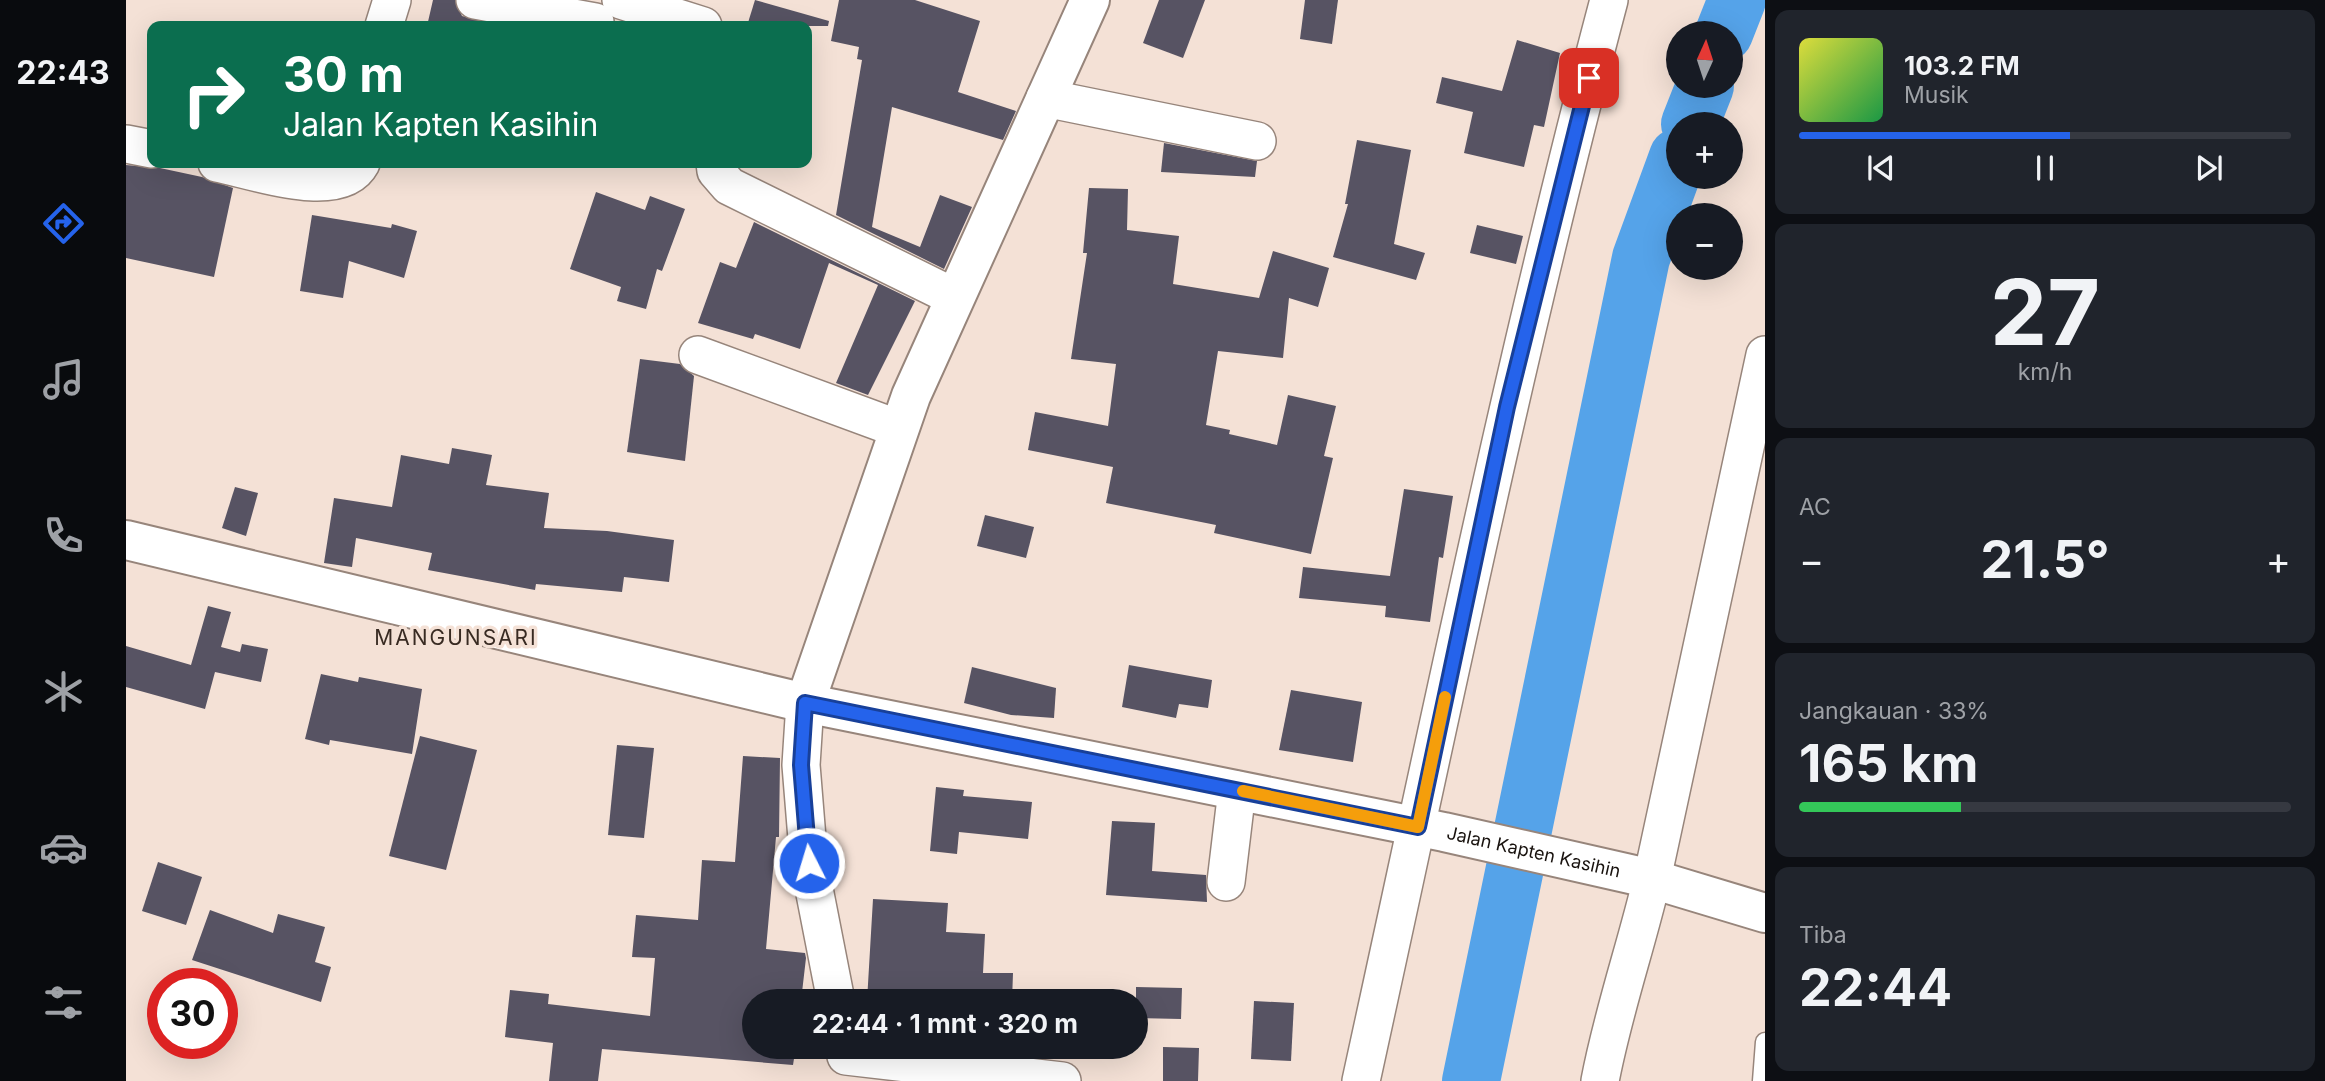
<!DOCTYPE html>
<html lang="id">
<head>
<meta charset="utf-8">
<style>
  body { margin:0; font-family:Inter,sans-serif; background:#20242c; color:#f1f3f6; height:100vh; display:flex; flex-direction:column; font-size:26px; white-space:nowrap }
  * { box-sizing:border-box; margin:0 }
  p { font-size:23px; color:#9ea1a6 }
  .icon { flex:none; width:38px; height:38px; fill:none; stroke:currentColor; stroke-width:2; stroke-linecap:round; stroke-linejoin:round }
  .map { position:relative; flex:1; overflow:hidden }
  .side { display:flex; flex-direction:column; gap:10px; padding:10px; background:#0d0f14; width:560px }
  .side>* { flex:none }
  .top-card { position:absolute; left:21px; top:21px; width:665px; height:147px; border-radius:14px; box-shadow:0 7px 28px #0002; background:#0b6e4f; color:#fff; overflow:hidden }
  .needle { width:46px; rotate:3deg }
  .tools { position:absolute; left:1540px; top:21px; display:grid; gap:14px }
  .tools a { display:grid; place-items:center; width:77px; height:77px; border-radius:50%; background:#171b24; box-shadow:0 7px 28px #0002; font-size:35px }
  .speed { position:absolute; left:21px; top:968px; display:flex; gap:14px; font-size:35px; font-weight:700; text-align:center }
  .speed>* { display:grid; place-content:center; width:91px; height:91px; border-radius:50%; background:#171b24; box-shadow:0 7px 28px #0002; line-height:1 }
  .speed .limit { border:10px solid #d22; background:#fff; color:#111 }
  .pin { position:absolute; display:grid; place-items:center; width:60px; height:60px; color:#fff; margin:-30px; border-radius:14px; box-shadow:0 4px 10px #0006 }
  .me { position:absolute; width:77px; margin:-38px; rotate:355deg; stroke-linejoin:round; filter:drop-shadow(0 0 5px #0008) }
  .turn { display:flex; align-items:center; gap:24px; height:147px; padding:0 21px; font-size:32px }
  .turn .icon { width:91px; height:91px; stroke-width:2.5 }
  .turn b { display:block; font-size:49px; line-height:60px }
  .big { font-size:52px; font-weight:700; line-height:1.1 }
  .side .widget { flex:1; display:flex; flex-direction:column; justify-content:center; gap:10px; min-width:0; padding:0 24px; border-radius:14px; background:#20242c }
  .side .dial { align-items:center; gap:0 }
  .dial b { font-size:91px; line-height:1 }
  .song { display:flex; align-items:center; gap:21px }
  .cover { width:84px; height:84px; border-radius:10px; background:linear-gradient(135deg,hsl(60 70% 55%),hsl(140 70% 35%)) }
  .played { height:7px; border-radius:4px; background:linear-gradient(90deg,#2563eb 55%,#363941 55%) }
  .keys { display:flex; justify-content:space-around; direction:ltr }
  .heat { display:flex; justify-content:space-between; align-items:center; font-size:38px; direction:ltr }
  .charge { height:10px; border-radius:5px; background:linear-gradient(90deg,#34c759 33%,#363941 0) }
  .trip { position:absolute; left:616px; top:989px; width:406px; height:70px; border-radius:35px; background:#171b24; box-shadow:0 7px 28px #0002; font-weight:700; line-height:70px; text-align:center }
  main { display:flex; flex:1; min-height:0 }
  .menu { display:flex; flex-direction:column; width:126px; justify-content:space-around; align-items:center; background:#090b0e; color:#9ea1a6 }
  .menu .icon { width:49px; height:49px }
  .menu .current { color:#2563eb }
  .menu b { font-size:32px; color:#f1f3f6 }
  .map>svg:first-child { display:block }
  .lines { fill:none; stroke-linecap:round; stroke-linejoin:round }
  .river { stroke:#55a3e9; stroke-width:58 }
  .building { fill:#575363 }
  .service-casing { stroke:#97857b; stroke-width:21 }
  .minor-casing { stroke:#97857b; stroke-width:40 }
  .tertiary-casing { stroke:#97857b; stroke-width:42 }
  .secondary-casing { stroke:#97857b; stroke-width:42 }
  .service { stroke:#fff; stroke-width:18 }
  .minor { stroke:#fff; stroke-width:37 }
  .tertiary { stroke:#fff; stroke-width:38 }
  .secondary { stroke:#fff; stroke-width:38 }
  .route-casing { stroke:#184099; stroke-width:18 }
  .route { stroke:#2563eb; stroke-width:12 }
  .slow { stroke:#f59e0b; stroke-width:12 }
  .labels { text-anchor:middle; stroke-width:7; stroke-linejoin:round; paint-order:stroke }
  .street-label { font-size:18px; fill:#18120e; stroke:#f4e1d6 }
  .quarter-label { font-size:21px; letter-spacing:2px; fill:#382a22; stroke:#f4e1d6 }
</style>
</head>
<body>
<main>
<nav class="menu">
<b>22:43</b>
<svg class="icon current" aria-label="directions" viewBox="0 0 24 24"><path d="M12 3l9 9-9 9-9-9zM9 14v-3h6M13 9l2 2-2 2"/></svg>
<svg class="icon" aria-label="music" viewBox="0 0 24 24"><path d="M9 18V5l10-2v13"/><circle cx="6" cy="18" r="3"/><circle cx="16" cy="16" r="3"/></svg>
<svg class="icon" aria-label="phone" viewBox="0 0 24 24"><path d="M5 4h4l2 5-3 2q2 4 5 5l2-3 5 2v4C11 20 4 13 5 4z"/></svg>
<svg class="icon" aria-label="climate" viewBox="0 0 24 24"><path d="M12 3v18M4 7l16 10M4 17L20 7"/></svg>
<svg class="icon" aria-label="car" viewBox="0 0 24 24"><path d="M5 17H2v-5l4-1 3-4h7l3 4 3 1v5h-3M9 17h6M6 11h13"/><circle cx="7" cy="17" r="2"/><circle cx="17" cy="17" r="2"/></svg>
<svg class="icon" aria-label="filters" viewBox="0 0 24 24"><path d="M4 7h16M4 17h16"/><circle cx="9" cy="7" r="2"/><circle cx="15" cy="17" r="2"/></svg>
</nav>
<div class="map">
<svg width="1639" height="1081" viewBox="0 0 1639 1081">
  <rect width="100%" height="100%" fill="#f4e1d6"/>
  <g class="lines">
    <g class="river">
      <polyline points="1598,33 1611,0"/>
      <polyline points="1564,124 1579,86"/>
      <polyline points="1345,1081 1515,258 1552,157"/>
    </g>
  </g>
  <g class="building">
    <polygon points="307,0 329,0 336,16 376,26 301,26"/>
    <polygon points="629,0 703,21 702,26 621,26"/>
    <polygon points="713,0 789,0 854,21 832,92 890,111 877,140 766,107 746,227 794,247 814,195 846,207 818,269 710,215 736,60 731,59 733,47 705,41"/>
    <polygon points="1033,0 1079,0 1057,58 1017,43"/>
    <polygon points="1179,0 1212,0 1206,44 1174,39"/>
    <polygon points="1391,40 1434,53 1418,127 1408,125 1398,167 1338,153 1347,112 1310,103 1316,77 1376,91"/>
    <polygon points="1231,140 1285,150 1268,244 1299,253 1290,280 1207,257 1222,204 1219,204"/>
    <polygon points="1038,143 1131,161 1129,177 1035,172"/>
    <polygon points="0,165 34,168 76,177 107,188 88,277 0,258"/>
    <polygon points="963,188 1002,189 1001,230 1053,236 1047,284 1133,298 1147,251 1203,268 1192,307 1163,298 1157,358 1092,351 1080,425 1104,430 1103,434 1151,445 1162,395 1210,406 1198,456 1207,458 1185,554 1088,533 1090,525 980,503 987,467 902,450 909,412 982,426 990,364 945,359 961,253 957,253"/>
    <polygon points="470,192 519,210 524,196 559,209 536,271 531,269 520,309 491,301 495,287 444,269"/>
    <polygon points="186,215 265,228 266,224 291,231 278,278 223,261 217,298 174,291"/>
    <polygon points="628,222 789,301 742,395 710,383 752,285 703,263 674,349 629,334 627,339 572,323 594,262 610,268"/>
    <polygon points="1351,225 1397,236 1390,264 1344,253"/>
    <polygon points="514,359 554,364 568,376 559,461 501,452"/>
    <polygon points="326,448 366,455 360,485 423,493 418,528 481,531 548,540 543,582 498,577 496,592 410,584 409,590 302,570 306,553 230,538 226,567 198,563 208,498 266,507 275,455 323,464"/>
    <polygon points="109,487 132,493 120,536 96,528"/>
    <polygon points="1278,489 1327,496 1317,558 1313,557 1304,622 1259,617 1260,606 1173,598 1177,567 1264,576"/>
    <polygon points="859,515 908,527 900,558 851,546"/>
    <polygon points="82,606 105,612 95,647 114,652 116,644 142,649 135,682 89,672 79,709 0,687 0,646 65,665"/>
    <polygon points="1003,665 1086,680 1082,708 1053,704 1050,718 996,707"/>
    <polygon points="846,667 930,688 928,718 885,715 838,703"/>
    <polygon points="195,674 232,682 233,677 296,689 286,754 204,740 203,745 179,739"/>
    <polygon points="1165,690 1236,702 1227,762 1153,750"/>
    <polygon points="294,736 351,750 320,870 263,856"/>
    <polygon points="491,745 528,748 518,838 482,835"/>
    <polygon points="617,756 654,758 653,837 650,837 640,949 679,953 680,958 675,1001 628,1001 628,1046 670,1046 667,1065 476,1049 472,1081 423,1081 427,1043 379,1037 384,990 423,994 422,1004 524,1016 529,958 506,957 510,915 572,920 576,860 609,862"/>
    <polygon points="810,787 838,790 837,796 906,802 902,839 833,832 831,854 804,851"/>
    <polygon points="986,821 1029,823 1026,871 1080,875 1081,902 980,895"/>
    <polygon points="32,862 76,877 60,925 16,911"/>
    <polygon points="747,899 822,903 820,932 859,934 857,973 887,973 886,1001 741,1001"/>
    <polygon points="84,910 147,933 152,914 199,927 189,962 205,967 195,1002 66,960"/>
    <polygon points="1010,987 1056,988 1055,1019 1010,1018"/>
    <polygon points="1128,1001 1168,1003 1165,1061 1125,1059"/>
    <polygon points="1037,1047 1073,1048 1072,1081 1037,1081"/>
  </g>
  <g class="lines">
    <g class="service-casing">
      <polyline id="service" points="1636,1081 1639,1042"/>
    </g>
    <g class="minor-casing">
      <g id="minor">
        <polyline points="349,0 469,22"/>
        <polyline points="495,0 577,26"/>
        <polyline points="258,26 266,0"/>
        <polyline points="919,98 1131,141"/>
        <polyline points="0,144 26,149"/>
        <path d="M91,163C127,170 214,202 235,163"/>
        <polyline points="589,163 590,171 603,186 828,297"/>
        <polyline points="572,355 773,429"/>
        <polyline points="679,703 675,765 683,863 710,1001"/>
        <polyline points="1100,882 1111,790"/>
        <polyline points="720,1056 936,1081"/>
        <path d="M1235,1081C1314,720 1388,358 1483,0"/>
        <path d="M1474,1081C1487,1012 1510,947 1526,879L1639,355"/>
      </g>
    </g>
    <g class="tertiary-casing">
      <polyline id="tertiary" points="679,703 785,396 964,0"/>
    </g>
    <g class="secondary-casing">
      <g id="secondary">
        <path id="s1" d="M0,540L679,703L1318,832L1526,879L1639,913"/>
      </g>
    </g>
    <use href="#service" class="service"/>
    <use href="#minor" class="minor"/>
    <use href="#tertiary" class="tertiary"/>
    <use href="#secondary" class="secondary"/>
  </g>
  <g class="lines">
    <g class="route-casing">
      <polyline id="route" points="683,863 675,765 679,703 1292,827 1381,407 1463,78"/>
    </g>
    <use href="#route" class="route"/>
    <polyline class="slow" points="1117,791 1292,827 1319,697"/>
  </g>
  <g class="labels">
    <g class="street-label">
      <text dy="6" stroke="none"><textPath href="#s1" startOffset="1442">Jalan Kapten Kasihin</textPath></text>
    </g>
    <g class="quarter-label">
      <text x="330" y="645">MANGUNSARI</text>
    </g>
  </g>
</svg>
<div class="tools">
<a><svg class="needle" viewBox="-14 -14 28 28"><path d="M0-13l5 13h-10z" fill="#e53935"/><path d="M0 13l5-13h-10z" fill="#9ea1a6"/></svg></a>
<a>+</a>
<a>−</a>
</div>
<div class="speed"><div class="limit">30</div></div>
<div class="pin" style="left:1463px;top:78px;background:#d93025"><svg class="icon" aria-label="arrive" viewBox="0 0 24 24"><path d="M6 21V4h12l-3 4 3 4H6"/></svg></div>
<svg class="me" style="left:683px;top:863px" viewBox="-20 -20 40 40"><circle r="17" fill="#2563eb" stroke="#fff" stroke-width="3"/><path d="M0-11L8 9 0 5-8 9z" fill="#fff"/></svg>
<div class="trip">22:44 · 1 mnt · 320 m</div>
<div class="top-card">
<div class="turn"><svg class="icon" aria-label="right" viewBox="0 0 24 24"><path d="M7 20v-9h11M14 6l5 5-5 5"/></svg><div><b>30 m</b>Jalan Kapten Kasihin</div></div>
</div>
</div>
<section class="side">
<div class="widget">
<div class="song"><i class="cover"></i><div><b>103.2 FM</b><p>Musik</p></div></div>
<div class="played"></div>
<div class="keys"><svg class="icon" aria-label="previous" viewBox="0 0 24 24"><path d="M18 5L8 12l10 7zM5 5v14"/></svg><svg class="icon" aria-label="pause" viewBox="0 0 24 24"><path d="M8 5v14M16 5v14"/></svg><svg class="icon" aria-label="next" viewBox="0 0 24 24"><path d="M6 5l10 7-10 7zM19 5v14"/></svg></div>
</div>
<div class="widget dial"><b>27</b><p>km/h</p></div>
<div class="widget"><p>AC</p>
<div class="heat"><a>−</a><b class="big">21.5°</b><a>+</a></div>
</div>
<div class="widget"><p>Jangkauan · 33%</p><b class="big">165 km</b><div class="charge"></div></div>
<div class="widget"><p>Tiba</p><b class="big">22:44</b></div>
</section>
</main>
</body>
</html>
